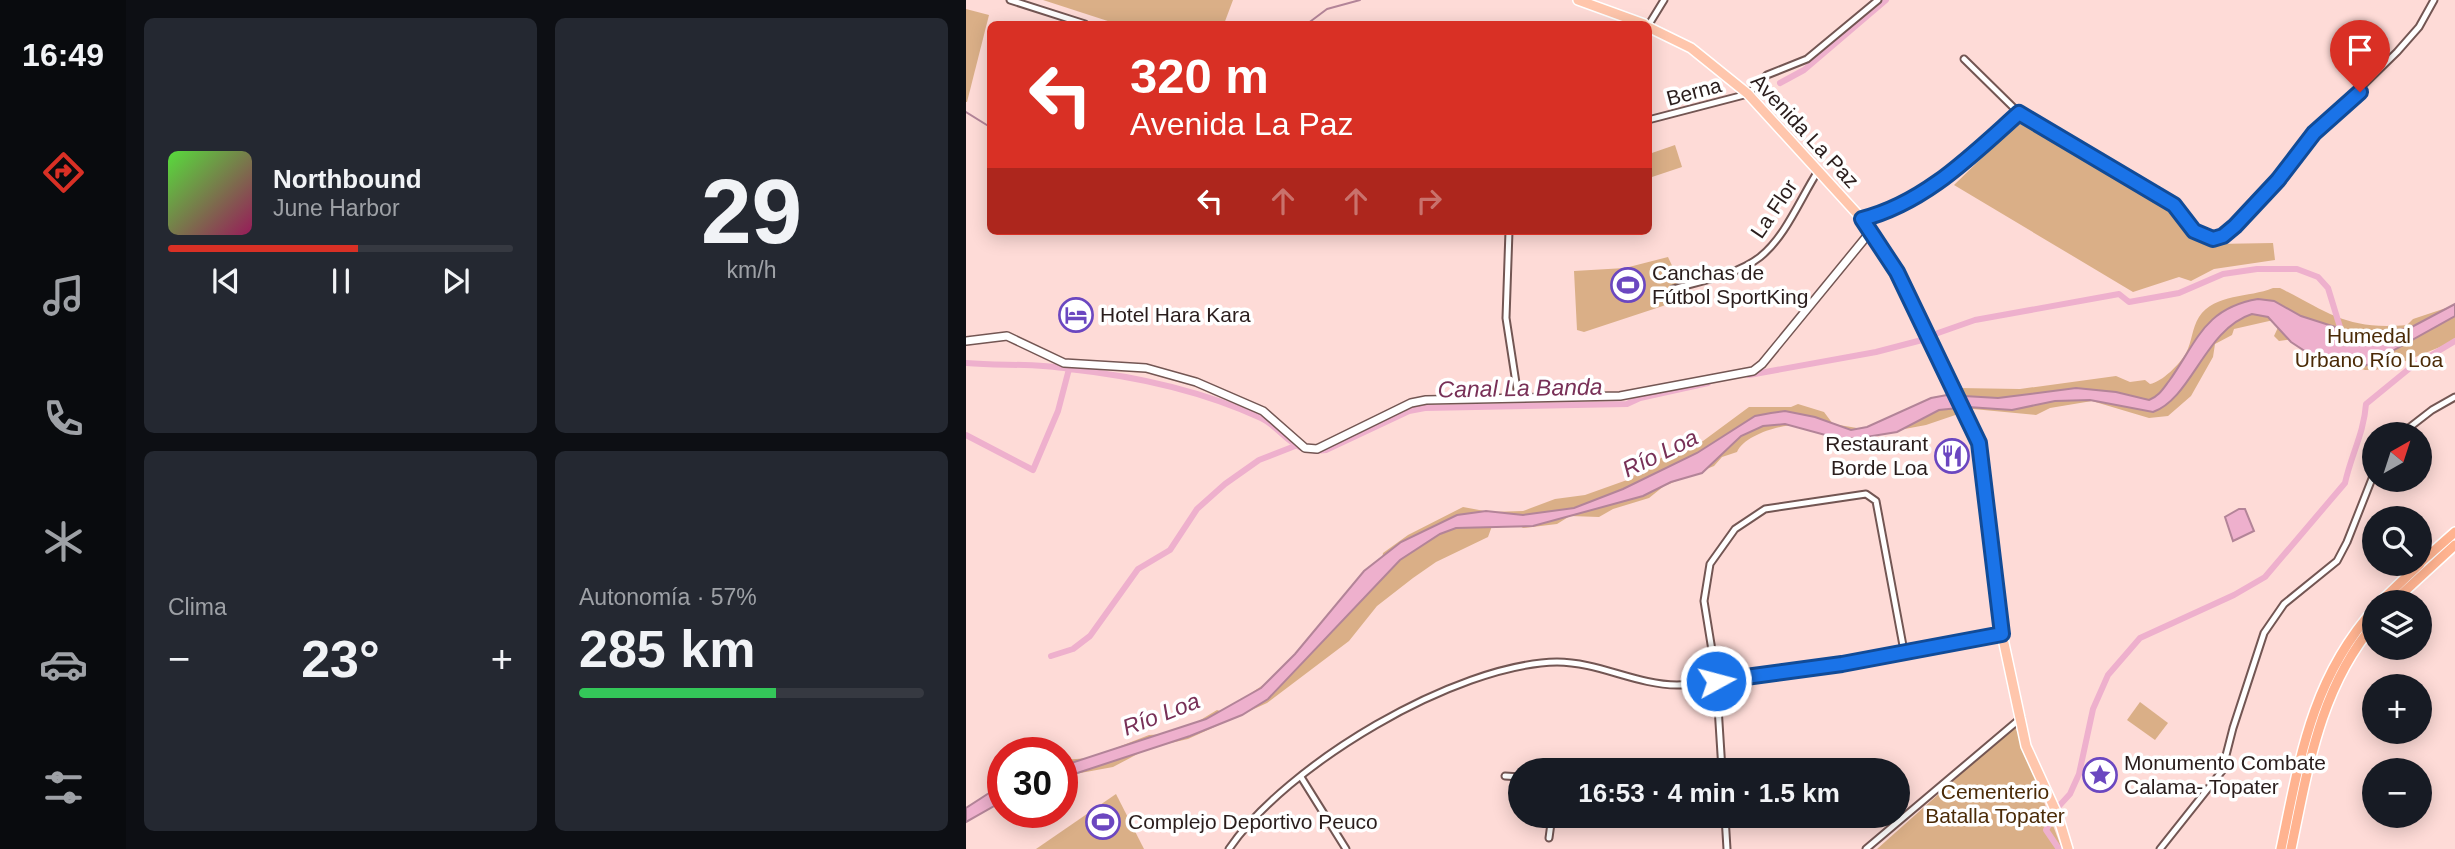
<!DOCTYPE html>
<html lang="es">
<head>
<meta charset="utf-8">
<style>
  body { margin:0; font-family:Arial,sans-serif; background:#242831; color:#f1f3f6; height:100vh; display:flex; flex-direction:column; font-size:26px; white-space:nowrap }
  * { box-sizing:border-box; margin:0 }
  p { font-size:23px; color:#9ea1a6 }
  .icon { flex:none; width:38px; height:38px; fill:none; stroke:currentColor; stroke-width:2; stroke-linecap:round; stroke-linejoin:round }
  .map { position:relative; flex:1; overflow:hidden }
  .side { display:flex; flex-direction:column; gap:18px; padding:18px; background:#0d0f14; width:840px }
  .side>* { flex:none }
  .banner { position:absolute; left:21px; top:21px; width:665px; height:214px; border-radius:10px; box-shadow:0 4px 18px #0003; background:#d93025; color:#fff; overflow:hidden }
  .needle { width:46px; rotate:39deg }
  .fabs { position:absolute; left:1396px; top:422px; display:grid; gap:14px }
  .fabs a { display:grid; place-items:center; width:70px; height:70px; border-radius:50%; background:#171b24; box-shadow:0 4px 18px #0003; font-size:35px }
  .speed { position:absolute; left:21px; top:737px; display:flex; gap:14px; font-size:35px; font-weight:700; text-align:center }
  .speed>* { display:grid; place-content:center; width:91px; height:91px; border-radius:50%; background:#171b24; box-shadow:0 4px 18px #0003; line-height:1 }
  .speed .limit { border:10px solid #d22; background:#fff; color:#111 }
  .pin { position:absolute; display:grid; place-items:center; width:60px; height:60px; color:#fff; margin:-72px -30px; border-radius:50% 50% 50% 0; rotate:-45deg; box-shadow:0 0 7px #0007 }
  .pin .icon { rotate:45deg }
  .me { position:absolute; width:77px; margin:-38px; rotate:83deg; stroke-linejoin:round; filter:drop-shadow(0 0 5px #0008) }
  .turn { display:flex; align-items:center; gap:24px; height:147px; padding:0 28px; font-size:32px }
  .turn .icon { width:91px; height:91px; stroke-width:2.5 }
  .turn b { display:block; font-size:49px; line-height:60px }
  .lanes { display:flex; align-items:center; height:66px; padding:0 28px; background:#0003; justify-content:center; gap:35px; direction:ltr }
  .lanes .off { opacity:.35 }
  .big { font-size:52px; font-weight:700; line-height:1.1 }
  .side .widget { flex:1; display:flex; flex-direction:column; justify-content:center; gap:10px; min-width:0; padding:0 24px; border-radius:10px; background:#242831 }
  .side .dial { align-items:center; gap:0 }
  .dial b { font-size:91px; line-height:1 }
  .song { display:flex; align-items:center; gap:21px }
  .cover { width:84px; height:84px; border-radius:10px; background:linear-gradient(135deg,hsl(110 70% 55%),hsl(330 70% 35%)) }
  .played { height:7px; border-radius:4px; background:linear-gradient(90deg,#d93025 55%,#363941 55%) }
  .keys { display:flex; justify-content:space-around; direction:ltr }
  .heat { display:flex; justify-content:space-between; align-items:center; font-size:38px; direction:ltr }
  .charge { height:10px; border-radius:5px; background:linear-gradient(90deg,#34c759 57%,#363941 0) }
  .side .tiles { flex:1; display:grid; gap:18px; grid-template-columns:repeat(2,1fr) }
  .trip { position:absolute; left:542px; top:758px; width:402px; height:70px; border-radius:35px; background:#171b24; box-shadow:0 4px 18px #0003; font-weight:700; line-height:70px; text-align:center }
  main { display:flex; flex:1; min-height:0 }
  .tabs { display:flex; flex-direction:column; width:126px; justify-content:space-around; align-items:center; background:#090b0e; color:#9ea1a6 }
  .tabs .icon { width:49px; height:49px }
  .tabs .current { color:#d93025 }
  .tabs b { font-size:32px; color:#f1f3f6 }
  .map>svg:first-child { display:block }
  .green { fill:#daaf87 }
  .water { fill:#eeb0cd; stroke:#b38498; stroke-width:2 }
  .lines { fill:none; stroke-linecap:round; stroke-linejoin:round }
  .stream { stroke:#b38498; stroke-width:2 }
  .canal { stroke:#eeb0cd; stroke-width:6 }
  .minor-casing { stroke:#735653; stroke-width:9 }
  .tertiary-casing { stroke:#735653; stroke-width:10 }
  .primary-casing { stroke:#fff; stroke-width:12 }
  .trunk-casing { stroke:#fff; stroke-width:12 }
  .minor { stroke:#fff; stroke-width:5 }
  .tertiary { stroke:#fff; stroke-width:7 }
  .primary { stroke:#ffc6ac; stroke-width:9 }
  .trunk { stroke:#ffb390; stroke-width:9 }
  .route-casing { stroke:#114b97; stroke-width:18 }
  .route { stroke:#1a73e8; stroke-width:12 }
  .labels { text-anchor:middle; stroke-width:7; stroke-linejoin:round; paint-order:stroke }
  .street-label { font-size:21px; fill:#2a1d1c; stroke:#fff }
  .poi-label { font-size:21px; fill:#2a1d1c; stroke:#fff; text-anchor:start }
  .park-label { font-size:21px; fill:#4b2b07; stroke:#fff }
  .water-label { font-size:23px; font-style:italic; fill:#783057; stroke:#fff }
</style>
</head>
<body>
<main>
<nav class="tabs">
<b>16:49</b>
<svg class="icon current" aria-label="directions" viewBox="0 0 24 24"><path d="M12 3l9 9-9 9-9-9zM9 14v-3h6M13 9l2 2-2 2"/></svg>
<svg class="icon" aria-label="music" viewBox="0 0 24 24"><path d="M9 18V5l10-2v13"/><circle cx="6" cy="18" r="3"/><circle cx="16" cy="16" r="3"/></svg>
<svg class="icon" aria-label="phone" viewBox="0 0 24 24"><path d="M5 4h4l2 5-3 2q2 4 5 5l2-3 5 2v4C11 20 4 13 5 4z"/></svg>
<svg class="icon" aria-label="climate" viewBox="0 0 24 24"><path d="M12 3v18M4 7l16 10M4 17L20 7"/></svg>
<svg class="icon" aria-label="car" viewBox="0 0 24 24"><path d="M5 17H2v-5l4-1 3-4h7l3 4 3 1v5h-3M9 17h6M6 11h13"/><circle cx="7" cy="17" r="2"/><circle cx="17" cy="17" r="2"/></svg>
<svg class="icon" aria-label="filters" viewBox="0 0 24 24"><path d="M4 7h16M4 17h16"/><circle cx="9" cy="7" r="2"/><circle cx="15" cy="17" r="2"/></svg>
</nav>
<section class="side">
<div class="tiles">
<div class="widget">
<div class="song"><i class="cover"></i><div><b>Northbound</b><p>June Harbor</p></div></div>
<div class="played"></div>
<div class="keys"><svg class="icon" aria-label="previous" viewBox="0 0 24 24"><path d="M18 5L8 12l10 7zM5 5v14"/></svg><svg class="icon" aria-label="pause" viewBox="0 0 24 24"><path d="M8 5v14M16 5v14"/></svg><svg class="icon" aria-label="next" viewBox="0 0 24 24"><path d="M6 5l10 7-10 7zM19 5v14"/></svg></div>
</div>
<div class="widget dial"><b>29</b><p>km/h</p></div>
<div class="widget"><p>Clima</p>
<div class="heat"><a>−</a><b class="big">23°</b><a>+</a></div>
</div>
<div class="widget"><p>Autonomía · 57%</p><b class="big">285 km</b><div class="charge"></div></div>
</div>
</section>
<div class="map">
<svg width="1489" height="849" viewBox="0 0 1489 849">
  <rect width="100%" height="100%" fill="#fedbd7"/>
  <g class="green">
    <polygon points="77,0 267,0 258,24 151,24"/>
    <polygon points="0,9 23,15 1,102 0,102"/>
    <polygon points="1059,116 1237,227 1249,244 1307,243 1309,260 1248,269 1225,281 1213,277 1167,292 988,185"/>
    <polygon points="709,145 716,167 683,178 683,154"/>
    <polygon points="702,257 721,298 618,332 611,330 608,271 659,268"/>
    <path d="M1307,288H1314C1365,314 1381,330 1441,325L1447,319L1489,305V341L1427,366L1409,370H1399L1350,354L1344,355L1328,339L1313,341L1308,336L1315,321L1312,319L1268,329L1266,335L1249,344L1247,357L1225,396L1202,416L1183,418L1126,401L1084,408L1070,415L1007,409L960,425L885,439L878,440L851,428L842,430L837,425C819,423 779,434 771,452L756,457L748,466L698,486L683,498L647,509L633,517L604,516L591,524L557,528L551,524L526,526L522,537L470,562L447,578L411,606L383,641L301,703L222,739L183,748L147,767L109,774L96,781V760L124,758L183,735L200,734L231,722L251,710L257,712L333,661L387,584L416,559L417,553L442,535L497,507L524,512L557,511L589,499L619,495L661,480L706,451L737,441L783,407H825L832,404L858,412L867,424L909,431L992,388L1054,389L1150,376L1164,382L1179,380L1184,384C1196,382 1214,364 1220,353C1226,342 1226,328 1233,317C1249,293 1283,298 1307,288Z"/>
    <polygon points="1174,702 1202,723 1189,740 1161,720"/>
    <polygon points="1049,726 1096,849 911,849"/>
    <polygon points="150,794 178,849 70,849"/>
  </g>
  <g class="water">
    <path d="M1292,299L1308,301L1335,316L1388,333L1442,329L1489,304V316L1401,365L1389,368L1351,359L1325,342L1302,317L1286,314C1239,329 1226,398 1187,412L1124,400L1089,401L1046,410L1002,407L973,410L931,432L894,438L874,439L819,424L797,426L775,436L736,473L705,482L677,496L567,526L490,528L474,534L434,560L302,699L276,715L224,736L96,778V766L240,719L295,688L329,654L398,571L435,542L491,515L520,511L557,515L608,508L657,489L731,453L789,416L805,413L819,411L849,417L885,430L901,427L965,398L981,395L1032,398L1110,388L1150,392L1183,400C1193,396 1197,389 1203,381C1231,342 1238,308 1292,299Z"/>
    <polygon points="1273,509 1279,509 1288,531 1267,541 1259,517"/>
    <polygon points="37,784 37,801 0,822 0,808"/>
  </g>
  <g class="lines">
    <g class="stream">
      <polyline points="341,24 361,9 394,0"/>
      <polyline points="0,112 24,127"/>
    </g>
    <g class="canal">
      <polyline points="814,83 838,70 920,0"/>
      <polyline points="972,333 1009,320 1153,294 1163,302 1213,293 1257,274 1291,269 1331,269 1352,277 1362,288 1377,337"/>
      <path d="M0,363C35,366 69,363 103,369"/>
      <polyline points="783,375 910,352 956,340"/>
      <path d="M0,435L67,470L92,411L103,369C169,376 234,390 295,418C312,426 321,443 338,449"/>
      <polyline points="349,451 360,450 443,411 459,408 661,404 674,398 742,383"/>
      <polyline points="85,656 107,649 124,636 172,569 204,550 231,509 259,484 293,460 329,446"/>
      <path d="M1093,806L1104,794L1113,774L1127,709L1142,675L1174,638L1268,595L1299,577L1379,483C1385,455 1398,433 1400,404L1444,368L1489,341"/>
      <polyline points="1087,817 1080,830 1093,849"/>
    </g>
    <g class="minor-casing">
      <g id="minor">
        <polyline points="44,0 119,24"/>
        <polyline points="682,26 698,0"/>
        <polyline points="998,59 1053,113 1208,205 1228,231 1247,239 1257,236 1269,225 1312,180 1348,133 1431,52 1453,27 1468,0"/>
        <polyline points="682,120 782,94 801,75 841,59 912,0"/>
        <path d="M896,219C959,203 1006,155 1053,113"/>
        <polyline points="543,231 540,318 552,396"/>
        <path d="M707,289C735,281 771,275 794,257C820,236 834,199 852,171"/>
        <polyline points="1435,434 1466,410 1489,397"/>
        <polyline points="756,770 750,675 738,601 744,564 769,529 799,509 900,494 910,501 938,651"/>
        <polyline points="539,776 555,777"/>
        <polyline points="335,777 380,849"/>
        <polyline points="759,816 761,849"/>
        <polyline points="583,838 586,816"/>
        <path d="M263,849C320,765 489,664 591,662C632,662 671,685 711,685C737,685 764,680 790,677C873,666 954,648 1036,634"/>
        <polyline points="900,849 1055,718"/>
        <polyline points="1194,849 1256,771 1267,728 1298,633 1318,604 1371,561 1381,542 1409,471"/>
      </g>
    </g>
    <g class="tertiary-casing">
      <polyline id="tertiary" points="0,341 41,336 98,363 180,368 230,382 297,411 339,448 351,449 445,403 460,400 654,396 787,371 796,364 905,231"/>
    </g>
    <g class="primary-casing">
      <g id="primary">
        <polyline points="612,0 678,24"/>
        <polyline points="682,27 725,48 782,94 896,219 931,272 1013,444 1036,634 1060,746 1092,816 1102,849"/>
      </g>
    </g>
    <g class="trunk-casing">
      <g id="trunk">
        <polyline points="1454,563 1489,532"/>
        <polyline points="1414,602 1454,564"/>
        <polyline points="1427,602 1489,545"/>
        <path d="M1315,849C1334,758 1345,680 1409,608"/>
        <path d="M1325,849C1342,768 1354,687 1409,623"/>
      </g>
    </g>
    <use href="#minor" class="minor"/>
    <use href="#tertiary" class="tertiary"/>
    <use href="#primary" class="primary"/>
    <use href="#trunk" class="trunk"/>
  </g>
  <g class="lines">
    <g class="route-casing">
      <path id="route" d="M750,681L876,664L1036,634L1013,443L931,272L896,219C959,203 1006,155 1053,113L1208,205L1228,231L1247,239L1257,236L1269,226L1312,180L1348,133L1394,92"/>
    </g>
    <use href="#route" class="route"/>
  </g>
  <defs>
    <g id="stadium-ring" transform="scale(1.75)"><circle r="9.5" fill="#fff" stroke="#6b47c0" stroke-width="1.5"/><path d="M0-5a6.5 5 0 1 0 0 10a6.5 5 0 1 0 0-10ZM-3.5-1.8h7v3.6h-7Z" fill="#6b47c0"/></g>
    <g id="hotel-ring" transform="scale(1.75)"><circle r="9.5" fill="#fff" stroke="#6b47c0" stroke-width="1.5"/><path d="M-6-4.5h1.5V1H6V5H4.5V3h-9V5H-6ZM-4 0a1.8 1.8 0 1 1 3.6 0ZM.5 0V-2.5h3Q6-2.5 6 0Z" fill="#6b47c0"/></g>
    <g id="restaurant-ring" transform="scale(1.75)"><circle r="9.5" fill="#fff" stroke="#6b47c0" stroke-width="1.5"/><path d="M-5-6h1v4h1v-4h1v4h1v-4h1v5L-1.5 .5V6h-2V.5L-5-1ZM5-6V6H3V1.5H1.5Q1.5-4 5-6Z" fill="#6b47c0"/></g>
    <g id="sight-ring" transform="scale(1.75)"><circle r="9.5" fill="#fff" stroke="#6b47c0" stroke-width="1.5"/><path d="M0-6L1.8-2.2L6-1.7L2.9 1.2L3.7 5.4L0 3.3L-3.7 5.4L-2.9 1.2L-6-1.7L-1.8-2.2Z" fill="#6b47c0"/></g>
  </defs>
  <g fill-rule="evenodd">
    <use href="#stadium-ring" x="662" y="285"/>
    <use href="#hotel-ring" x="110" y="315"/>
    <use href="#restaurant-ring" x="986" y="456"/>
    <use href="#sight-ring" x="1134" y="775"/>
    <use href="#stadium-ring" x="137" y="822"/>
  </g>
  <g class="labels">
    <g class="street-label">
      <text transform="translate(728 92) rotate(-15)" y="7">Berna</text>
      <text transform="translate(839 131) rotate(47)" y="7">Avenida La Paz</text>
      <text transform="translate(808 209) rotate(-56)" y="7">La Flor</text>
    </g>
    <g class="poi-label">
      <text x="686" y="280">Canchas de<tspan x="686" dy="24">Fútbol SportKing</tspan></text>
      <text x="134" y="322">Hotel Hara Kara</text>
      <text x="962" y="451" text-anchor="end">Restaurant<tspan x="962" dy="24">Borde Loa</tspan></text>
      <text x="1158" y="770">Monumento Combate<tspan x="1158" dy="24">Calama- Topater</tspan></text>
      <text x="162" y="829">Complejo Deportivo Peuco</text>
    </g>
    <g class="park-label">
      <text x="1403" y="343">Humedal<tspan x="1403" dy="24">Urbano Río Loa</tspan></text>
      <text x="1029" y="799">Cementerio<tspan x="1029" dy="24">Batalla Topater</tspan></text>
    </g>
    <g class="water-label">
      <text transform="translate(554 388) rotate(-1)" y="8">Canal La Banda</text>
      <text transform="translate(694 453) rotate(-26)" y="8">Río Loa</text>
      <text transform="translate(195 714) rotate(-21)" y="8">Río Loa</text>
    </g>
  </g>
</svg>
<div class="fabs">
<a><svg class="needle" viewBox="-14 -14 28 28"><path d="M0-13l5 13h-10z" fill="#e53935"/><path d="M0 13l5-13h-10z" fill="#9ea1a6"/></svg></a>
<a><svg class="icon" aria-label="search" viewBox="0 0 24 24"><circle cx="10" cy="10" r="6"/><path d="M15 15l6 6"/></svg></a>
<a><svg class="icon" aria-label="layers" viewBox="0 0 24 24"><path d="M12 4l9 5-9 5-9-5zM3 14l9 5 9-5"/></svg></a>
<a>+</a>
<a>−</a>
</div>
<div class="speed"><div class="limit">30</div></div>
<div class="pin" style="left:1394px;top:92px;background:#d93025"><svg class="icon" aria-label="arrive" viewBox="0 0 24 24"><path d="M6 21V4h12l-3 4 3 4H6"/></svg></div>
<svg class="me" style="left:750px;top:681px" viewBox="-20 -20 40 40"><circle r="17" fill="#1a73e8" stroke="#fff" stroke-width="3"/><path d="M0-11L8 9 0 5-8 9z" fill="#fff"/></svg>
<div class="trip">16:53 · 4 min · 1.5 km</div>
<div class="banner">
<div class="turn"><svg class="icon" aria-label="left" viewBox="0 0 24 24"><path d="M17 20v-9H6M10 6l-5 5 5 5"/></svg><div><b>320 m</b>Avenida La Paz</div></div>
<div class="lanes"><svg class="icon" aria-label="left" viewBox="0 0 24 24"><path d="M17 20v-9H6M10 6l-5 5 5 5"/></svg><svg class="icon off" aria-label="ahead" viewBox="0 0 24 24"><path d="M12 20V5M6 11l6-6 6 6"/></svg><svg class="icon off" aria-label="ahead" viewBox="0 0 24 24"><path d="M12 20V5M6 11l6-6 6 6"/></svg><svg class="icon off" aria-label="right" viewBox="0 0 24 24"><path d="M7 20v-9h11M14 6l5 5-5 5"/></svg></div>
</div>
</div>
</main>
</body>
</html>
